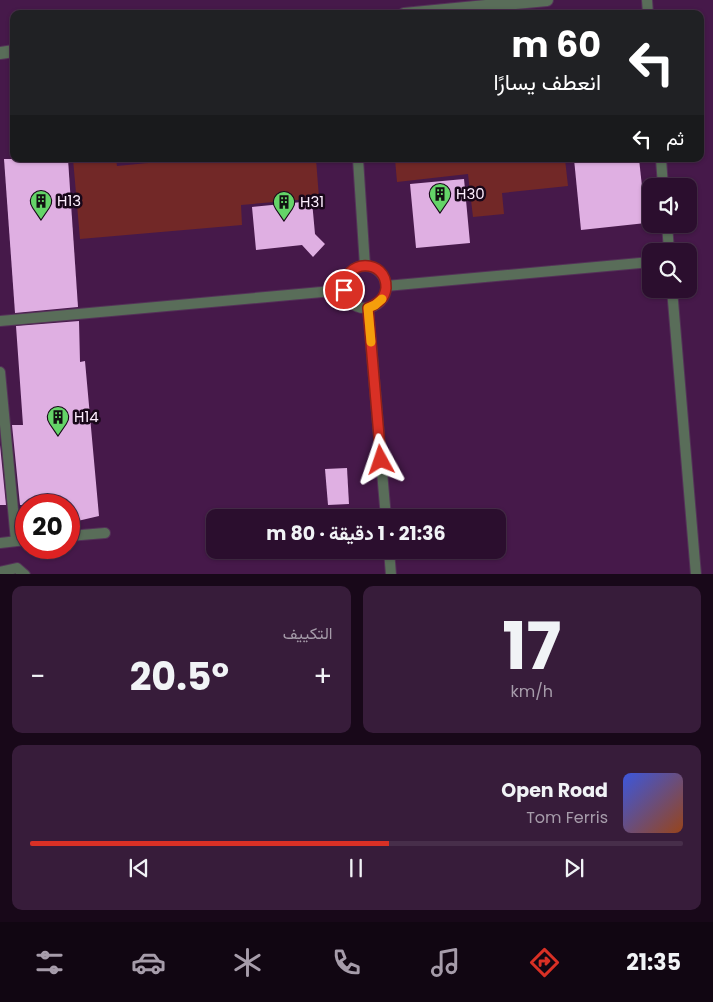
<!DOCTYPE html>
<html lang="ar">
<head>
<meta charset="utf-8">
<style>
  body { margin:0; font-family:Poppins,Vazirmatn,sans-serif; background:#371c3a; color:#f1f3f6; direction:rtl; height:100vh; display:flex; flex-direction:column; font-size:19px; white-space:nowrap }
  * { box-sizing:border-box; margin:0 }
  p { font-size:16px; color:#a69caa }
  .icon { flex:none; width:28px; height:28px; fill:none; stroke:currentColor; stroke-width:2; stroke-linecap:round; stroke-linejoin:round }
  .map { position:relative; height:574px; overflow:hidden; direction:ltr }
  .drawer { display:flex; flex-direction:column; gap:12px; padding:12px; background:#180819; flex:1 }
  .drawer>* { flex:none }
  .guide { position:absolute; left:10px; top:10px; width:694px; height:152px; border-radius:10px; box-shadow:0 1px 4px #0004,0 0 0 1px #472e4a; direction:rtl; background:#202124; color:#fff; overflow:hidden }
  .buttons { position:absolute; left:642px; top:178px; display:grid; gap:10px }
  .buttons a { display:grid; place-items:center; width:55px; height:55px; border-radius:10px; background:#2b0e2e; box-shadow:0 1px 4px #0004,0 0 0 1px #472e4a; font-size:25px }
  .speed { position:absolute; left:15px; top:494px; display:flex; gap:10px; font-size:25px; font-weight:700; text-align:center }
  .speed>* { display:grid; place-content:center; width:65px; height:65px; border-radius:50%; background:#2b0e2e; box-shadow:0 1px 4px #0004,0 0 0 1px #472e4a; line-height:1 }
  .speed .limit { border:8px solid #d22; background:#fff; color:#111 }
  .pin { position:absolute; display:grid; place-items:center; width:42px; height:42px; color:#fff; margin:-21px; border:2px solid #fff; border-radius:50%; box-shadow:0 1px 5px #0007 }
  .me { position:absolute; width:55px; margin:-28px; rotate:355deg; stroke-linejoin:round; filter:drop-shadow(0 0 4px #0008) }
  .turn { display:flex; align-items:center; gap:18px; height:105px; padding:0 20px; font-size:22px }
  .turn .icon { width:65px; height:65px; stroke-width:2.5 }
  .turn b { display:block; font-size:35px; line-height:42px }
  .then { display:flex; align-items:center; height:48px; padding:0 20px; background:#0003; gap:10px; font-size:19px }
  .big { font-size:38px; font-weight:700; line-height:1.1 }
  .drawer .card { flex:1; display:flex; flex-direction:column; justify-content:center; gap:8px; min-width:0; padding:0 18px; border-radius:10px; background:#371c3a }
  .drawer .dial { align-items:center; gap:0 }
  .dial b { font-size:65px; line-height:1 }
  .song { display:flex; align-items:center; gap:15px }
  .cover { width:60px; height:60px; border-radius:8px; background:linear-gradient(135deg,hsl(230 70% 55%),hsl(20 70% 35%)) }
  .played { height:5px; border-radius:2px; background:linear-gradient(90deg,#d93025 55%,#472e4a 55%) }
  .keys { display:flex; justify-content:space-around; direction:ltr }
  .heat { display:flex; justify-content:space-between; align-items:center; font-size:28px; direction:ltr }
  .drawer .tiles { flex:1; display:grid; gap:12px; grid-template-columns:1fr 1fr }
  .card:last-child { grid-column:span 2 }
  .trip { position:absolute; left:206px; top:509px; width:300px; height:50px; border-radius:10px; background:#2b0e2e; box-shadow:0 1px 4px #0004,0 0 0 1px #472e4a; font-weight:700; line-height:50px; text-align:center; direction:rtl }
  .tab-bar { display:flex; height:80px; justify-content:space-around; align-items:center; background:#110612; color:#a69caa }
  .tab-bar .icon { width:35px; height:35px }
  .tab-bar .selected { color:#d93025 }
  .tab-bar b { font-size:22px; color:#f1f3f6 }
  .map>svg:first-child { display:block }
  .built { fill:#46194a; fill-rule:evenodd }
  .green { fill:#722827 }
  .building { fill:#dfafe2 }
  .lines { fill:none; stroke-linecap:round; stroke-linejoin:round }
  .service-casing { stroke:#543258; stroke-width:12 }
  .pedestrian-casing { stroke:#543258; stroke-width:14 }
  .service { stroke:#596d59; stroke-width:10 }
  .pedestrian { stroke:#596d59; stroke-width:12 }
  .route-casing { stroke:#8d1f18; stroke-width:12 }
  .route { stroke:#d93025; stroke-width:9 }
  .slow { stroke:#f59e0b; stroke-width:9 }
  .labels { text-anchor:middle; stroke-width:5; stroke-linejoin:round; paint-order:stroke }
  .poi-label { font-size:15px; fill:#fdeefe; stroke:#180719; text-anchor:start }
</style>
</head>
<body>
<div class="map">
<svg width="713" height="575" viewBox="0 0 713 575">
  <rect width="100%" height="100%" fill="#39133d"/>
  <path class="built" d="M0,0H713V574H0ZM14,14H700V159H14ZM651,186H689V224H651ZM651,251H689V289H651ZM26,505H69V548H26ZM215,518H498V550H215Z"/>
  <g class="green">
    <polygon points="73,159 116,159 117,166 189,159 316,159 319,198 241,205 242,225 80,239"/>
    <polygon points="395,159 565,159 568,186 502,193 504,214 473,217 468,174 397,182"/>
  </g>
  <g class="building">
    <polygon points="4,159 68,159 78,307 15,313"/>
    <polygon points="574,159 639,159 646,223 581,230"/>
    <polygon points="464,179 470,243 416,248 410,184"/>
    <polygon points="312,201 315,234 325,244 313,257 302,245 256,250 252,207"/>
    <polygon points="79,321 80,362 85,361 99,516 69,523 69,505 20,505 12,425 23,425 16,326"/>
    <polygon points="0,445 6,505 0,505"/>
    <polygon points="347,468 349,504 328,505 325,469"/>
  </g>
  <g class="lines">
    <g class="service-casing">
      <g id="service">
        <polyline points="647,0 648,14"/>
        <polyline points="358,159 365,266"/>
        <polyline points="661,159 663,186"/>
        <polyline points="667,224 669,251"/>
        <circle cx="365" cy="287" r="21"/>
        <polyline points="386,286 651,262"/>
        <polyline points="672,289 696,575"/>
        <polyline points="368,308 386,518"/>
        <polyline points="0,321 344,290"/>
        <polyline points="0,372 16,541"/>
        <polyline points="69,536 105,533"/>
        <polyline points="0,543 26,540"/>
        <polyline points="389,550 391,575"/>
        <polyline points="0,572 17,568 25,575"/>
      </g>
    </g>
    <g class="pedestrian-casing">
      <g id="pedestrian">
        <polyline points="404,14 547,0"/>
        <polyline points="0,53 14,51"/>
      </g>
    </g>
    <use href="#service" class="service"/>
    <use href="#pedestrian" class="pedestrian"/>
  </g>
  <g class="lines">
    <g class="route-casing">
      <path id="route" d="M344,290C343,258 387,258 386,288C385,299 377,304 368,308L381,460"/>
    </g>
    <use href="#route" class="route"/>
    <polyline class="slow" points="371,342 368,308 375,305 382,299"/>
  </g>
  <defs>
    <g id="building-pin" transform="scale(1.125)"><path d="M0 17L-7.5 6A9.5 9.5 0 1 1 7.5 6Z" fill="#64d468" stroke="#180719"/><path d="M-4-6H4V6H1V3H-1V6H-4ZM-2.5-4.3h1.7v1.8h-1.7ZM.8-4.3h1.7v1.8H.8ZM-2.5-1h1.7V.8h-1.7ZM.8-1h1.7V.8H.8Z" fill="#111"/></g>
  </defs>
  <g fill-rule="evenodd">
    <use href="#building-pin" x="440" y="194"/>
    <use href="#building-pin" x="41" y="201"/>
    <use href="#building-pin" x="284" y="202"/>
    <use href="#building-pin" x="58" y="417"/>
  </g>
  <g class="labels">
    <g class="poi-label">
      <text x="456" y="199">H30</text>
      <text x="57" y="206">H13</text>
      <text x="300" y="207">H31</text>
      <text x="74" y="422">H14</text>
    </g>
  </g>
</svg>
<div class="buttons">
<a><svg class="icon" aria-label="sound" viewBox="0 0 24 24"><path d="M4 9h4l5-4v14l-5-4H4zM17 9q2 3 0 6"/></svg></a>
<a><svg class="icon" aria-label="search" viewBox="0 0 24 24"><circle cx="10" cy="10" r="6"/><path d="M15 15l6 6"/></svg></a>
</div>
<div class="speed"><div class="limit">20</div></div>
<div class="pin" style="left:344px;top:290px;background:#d93025"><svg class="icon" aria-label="arrive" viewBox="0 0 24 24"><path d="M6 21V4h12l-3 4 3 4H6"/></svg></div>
<svg class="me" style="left:381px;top:460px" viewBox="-20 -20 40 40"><path d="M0-17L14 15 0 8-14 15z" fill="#d93025" stroke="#fff" stroke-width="4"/></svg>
<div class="trip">21:36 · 1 دقيقة · 80 m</div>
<div class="guide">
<div class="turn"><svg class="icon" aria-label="left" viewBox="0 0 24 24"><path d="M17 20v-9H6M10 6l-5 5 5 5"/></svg><div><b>60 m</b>انعطف يسارًا</div></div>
<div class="then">ثم<svg class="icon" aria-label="left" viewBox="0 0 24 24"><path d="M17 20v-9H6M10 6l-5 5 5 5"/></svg></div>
</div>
</div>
<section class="drawer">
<div class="tiles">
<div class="card dial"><b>17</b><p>km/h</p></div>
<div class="card"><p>التكييف</p>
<div class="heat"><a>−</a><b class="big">20.5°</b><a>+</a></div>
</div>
<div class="card">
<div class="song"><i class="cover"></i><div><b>Open Road</b><p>Tom Ferris</p></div></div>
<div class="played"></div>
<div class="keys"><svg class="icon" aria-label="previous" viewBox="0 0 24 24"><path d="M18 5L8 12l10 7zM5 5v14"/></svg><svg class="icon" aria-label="pause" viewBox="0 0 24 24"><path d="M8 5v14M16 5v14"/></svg><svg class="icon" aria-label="next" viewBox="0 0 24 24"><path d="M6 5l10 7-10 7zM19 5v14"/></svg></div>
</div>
</div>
</section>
<nav class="tab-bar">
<b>21:35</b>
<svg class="icon selected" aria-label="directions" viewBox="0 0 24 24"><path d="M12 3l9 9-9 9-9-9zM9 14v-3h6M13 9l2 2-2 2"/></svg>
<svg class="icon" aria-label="music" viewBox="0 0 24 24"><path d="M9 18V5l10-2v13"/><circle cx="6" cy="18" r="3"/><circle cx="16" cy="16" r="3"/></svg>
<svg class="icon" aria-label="phone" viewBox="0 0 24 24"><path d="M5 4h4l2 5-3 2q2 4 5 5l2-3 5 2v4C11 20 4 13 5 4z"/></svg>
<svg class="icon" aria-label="climate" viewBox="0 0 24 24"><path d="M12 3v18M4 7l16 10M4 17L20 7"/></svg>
<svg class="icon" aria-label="car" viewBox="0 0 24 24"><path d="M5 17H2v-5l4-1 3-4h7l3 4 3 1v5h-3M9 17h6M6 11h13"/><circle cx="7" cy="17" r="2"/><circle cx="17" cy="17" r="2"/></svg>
<svg class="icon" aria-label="filters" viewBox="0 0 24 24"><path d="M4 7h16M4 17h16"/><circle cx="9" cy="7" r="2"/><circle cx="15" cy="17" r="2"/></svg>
</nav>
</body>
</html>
